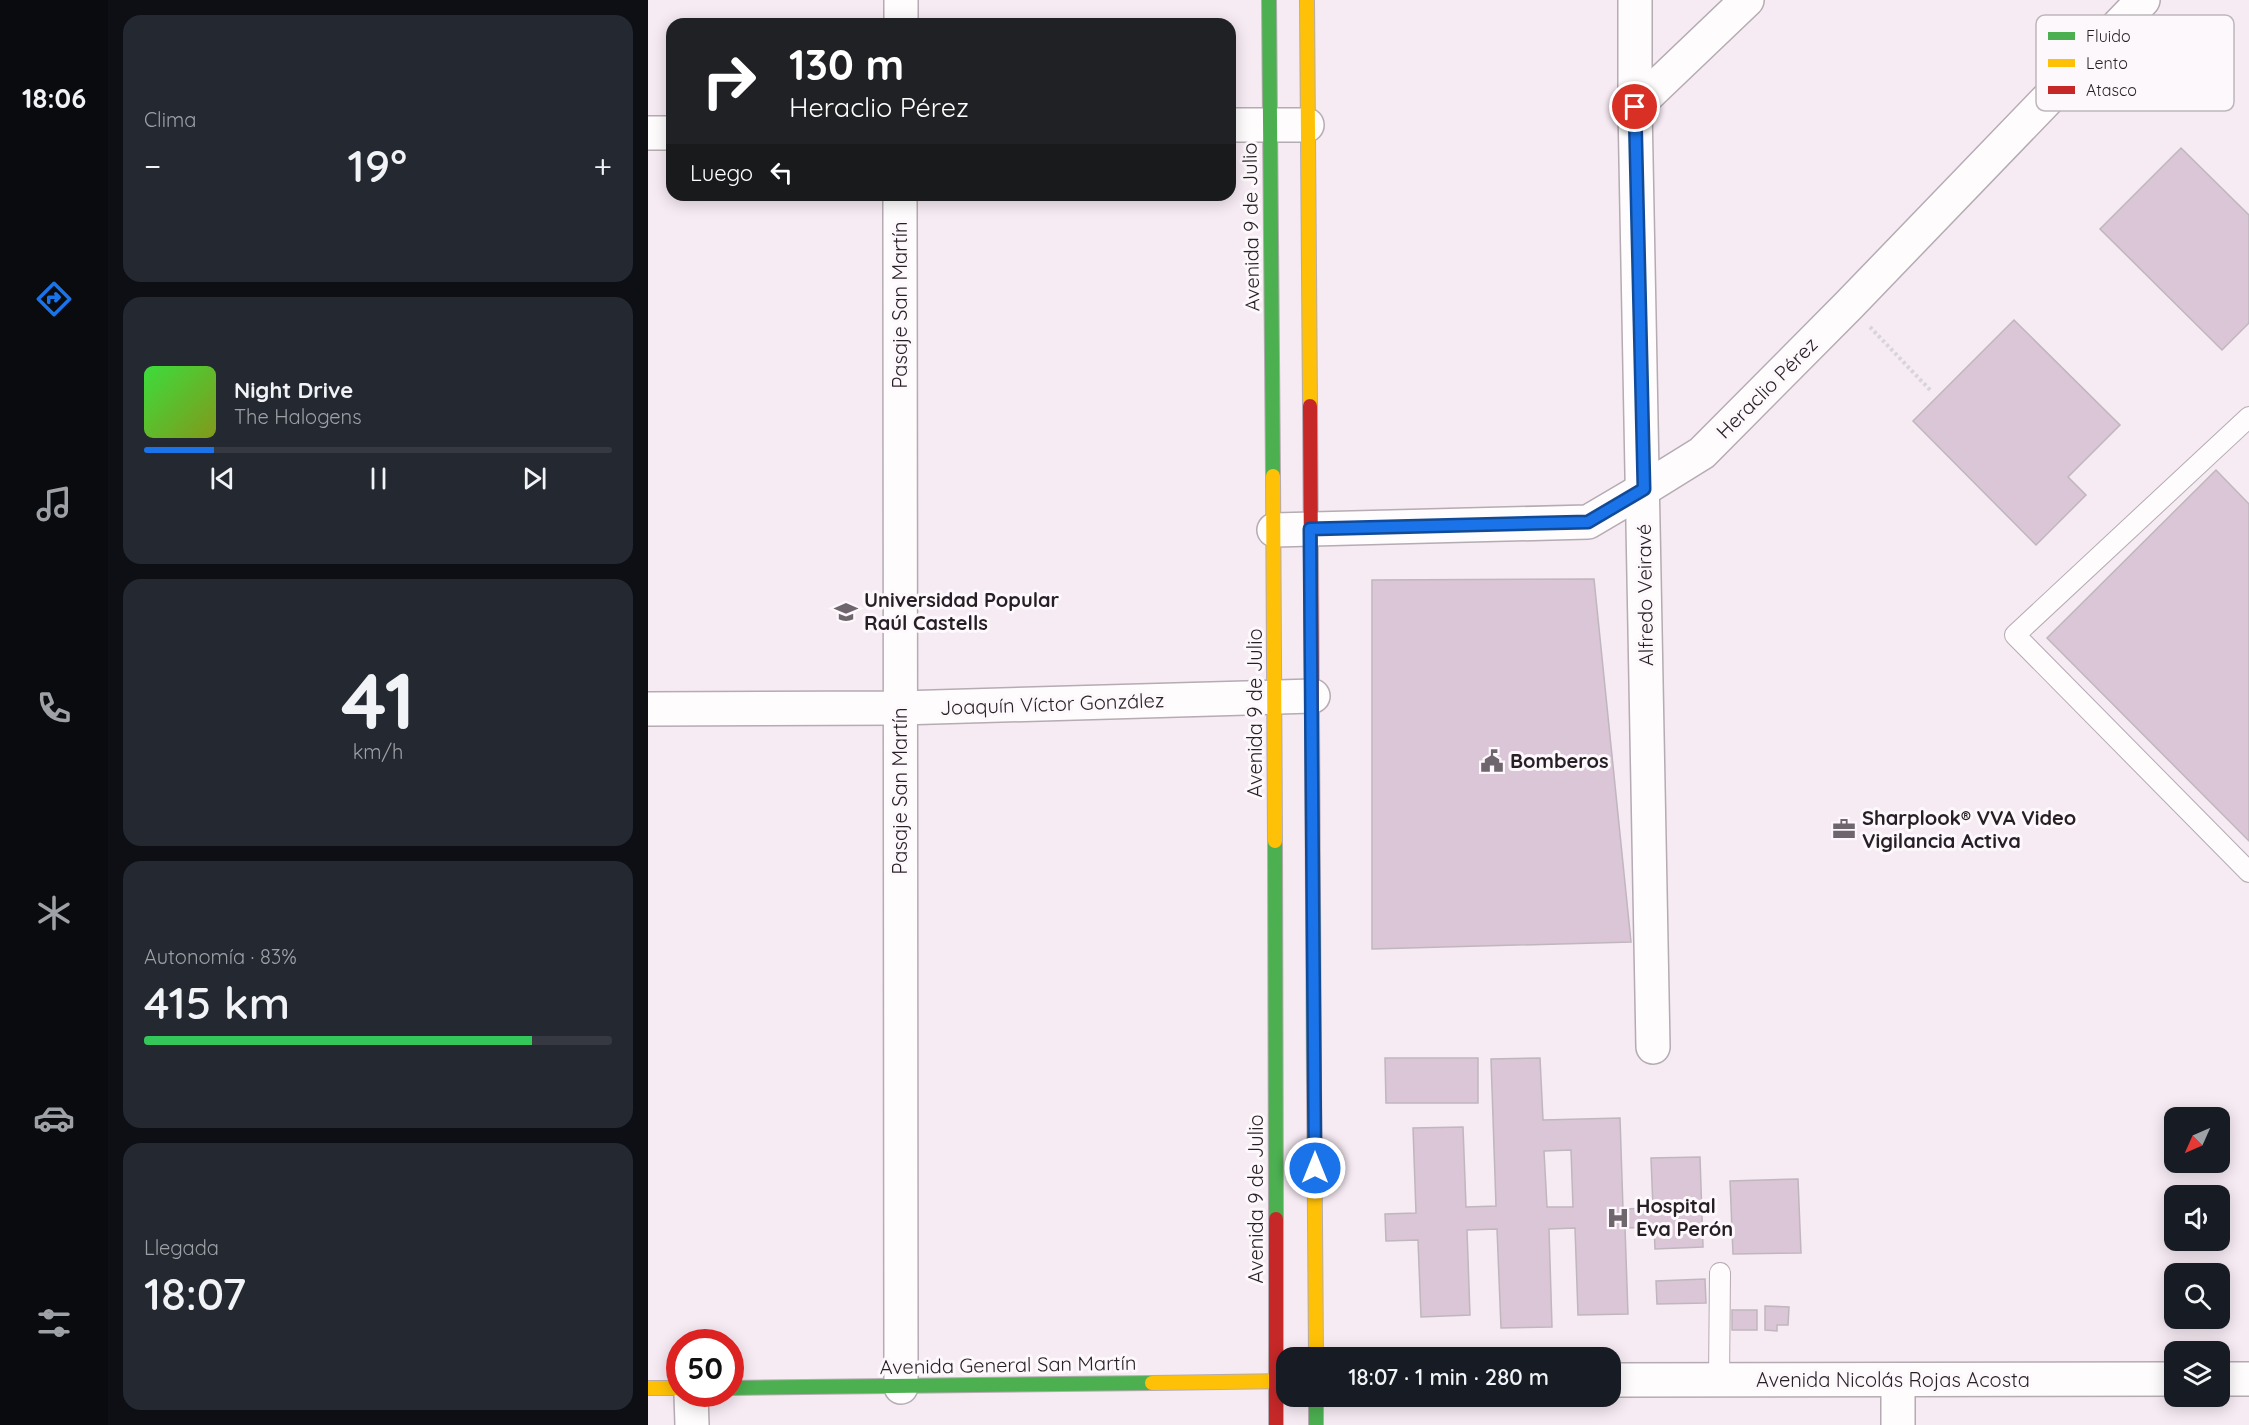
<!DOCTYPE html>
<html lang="es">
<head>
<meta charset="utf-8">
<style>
  body { margin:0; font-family:Quicksand,sans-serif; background:#242831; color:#f1f3f6; height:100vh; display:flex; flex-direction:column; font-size:22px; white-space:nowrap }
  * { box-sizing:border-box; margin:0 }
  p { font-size:20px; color:#9ea1a6 }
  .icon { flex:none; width:33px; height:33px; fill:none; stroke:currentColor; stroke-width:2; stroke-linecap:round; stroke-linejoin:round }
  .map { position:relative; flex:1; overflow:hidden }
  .sheet { display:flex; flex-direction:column; gap:15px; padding:15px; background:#0d0f14; width:540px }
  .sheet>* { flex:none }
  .banner { position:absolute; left:18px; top:18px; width:570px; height:183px; border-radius:18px; box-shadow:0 3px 15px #0003; background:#202124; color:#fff; overflow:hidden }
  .needle { width:39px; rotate:225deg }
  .tools { position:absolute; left:1516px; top:1107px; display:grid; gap:12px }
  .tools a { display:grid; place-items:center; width:66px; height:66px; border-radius:12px; background:#171b24; box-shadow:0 3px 15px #0003; font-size:30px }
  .speed { position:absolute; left:18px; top:1329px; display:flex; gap:12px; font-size:30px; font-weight:700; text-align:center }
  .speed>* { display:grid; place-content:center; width:78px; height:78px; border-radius:50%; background:#171b24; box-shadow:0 3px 15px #0003; line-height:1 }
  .speed .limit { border:9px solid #d22; background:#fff; color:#111 }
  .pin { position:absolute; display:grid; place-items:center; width:51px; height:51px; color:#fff; margin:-26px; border:3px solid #fff; border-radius:50%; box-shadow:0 2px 6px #0007 }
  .me { position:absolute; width:66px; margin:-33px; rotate:0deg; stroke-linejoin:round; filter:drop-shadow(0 0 4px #0008) }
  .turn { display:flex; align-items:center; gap:21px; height:126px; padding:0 24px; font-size:27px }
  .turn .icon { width:78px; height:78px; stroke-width:2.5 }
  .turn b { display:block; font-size:42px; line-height:51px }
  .then { display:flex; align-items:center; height:57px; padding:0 24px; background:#0003; gap:12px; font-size:22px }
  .big { font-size:45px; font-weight:600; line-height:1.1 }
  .sheet .tile { flex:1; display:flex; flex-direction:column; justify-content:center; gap:9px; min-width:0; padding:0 21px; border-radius:18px; background:#242831 }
  .sheet .dial { align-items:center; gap:0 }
  .dial b { font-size:78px; line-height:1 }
  .song { display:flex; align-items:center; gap:18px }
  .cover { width:72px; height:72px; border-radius:9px; background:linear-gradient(135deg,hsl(120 70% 55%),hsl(70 70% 35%)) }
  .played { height:6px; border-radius:3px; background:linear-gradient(90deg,#1a73e8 15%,#363941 15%) }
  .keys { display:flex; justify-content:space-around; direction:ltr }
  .heat { display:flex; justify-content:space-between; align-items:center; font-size:33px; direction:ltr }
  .charge { height:9px; border-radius:4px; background:linear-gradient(90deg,#34c759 83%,#363941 0) }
  .trip { position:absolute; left:628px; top:1347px; width:345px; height:60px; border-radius:18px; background:#171b24; box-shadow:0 3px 15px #0003; font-weight:600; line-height:60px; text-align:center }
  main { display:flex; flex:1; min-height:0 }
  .tabs { display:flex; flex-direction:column; width:108px; justify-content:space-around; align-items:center; background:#090b0e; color:#9ea1a6 }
  .tabs .icon { width:42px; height:42px }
  .tabs .selected { color:#1a73e8 }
  .tabs b { font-size:27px; color:#f1f3f6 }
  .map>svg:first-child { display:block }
  .building { fill:#dac6d6; stroke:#c0b6be; stroke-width:1.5; fill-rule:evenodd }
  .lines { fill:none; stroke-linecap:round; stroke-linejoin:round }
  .lane-casing { stroke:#b5abb2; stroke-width:22 }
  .street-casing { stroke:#b5abb2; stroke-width:36 }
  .fast-casing { stroke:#b5abb2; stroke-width:16 }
  .slow-casing { stroke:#b5abb2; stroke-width:16 }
  .jam-casing { stroke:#b5abb2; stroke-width:16 }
  .path { stroke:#d8d5d7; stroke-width:4; stroke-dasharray:3 3; stroke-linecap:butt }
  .lane { stroke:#fefcfd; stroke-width:20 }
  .street { stroke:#fefcfd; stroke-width:33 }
  .fast { stroke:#4caf50; stroke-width:14 }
  .slow { stroke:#ffc107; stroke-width:14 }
  .jam { stroke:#c62828; stroke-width:14 }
  .route-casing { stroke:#114b97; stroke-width:15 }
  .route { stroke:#1a73e8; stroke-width:10 }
  .labels { text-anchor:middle; stroke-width:6; stroke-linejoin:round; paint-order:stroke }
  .street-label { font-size:20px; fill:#271f25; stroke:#fdf8fb }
  .poi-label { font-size:20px; font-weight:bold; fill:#271f25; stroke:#fdf8fb; text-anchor:start }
  .key { fill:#fdf8fb; stroke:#bdb7bb; stroke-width:1.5 }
  .key-label { font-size:16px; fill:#271f25 }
</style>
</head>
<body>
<main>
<nav class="tabs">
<b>18:06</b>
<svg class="icon selected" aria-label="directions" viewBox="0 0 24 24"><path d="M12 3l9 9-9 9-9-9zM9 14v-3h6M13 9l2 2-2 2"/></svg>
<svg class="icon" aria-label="music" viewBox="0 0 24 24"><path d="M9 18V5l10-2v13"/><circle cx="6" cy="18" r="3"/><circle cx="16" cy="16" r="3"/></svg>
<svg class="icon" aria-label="phone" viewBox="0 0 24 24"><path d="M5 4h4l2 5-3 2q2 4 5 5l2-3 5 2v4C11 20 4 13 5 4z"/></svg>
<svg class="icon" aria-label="climate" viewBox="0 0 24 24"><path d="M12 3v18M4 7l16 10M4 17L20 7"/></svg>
<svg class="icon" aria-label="car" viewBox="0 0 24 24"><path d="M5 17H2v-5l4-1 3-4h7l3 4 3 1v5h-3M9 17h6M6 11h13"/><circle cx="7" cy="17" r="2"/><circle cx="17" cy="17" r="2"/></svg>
<svg class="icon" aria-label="filters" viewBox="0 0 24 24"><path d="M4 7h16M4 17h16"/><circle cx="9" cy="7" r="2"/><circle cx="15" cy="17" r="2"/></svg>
</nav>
<section class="sheet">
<div class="tile"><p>Clima</p>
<div class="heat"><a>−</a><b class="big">19°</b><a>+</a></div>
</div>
<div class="tile">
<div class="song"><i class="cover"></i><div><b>Night Drive</b><p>The Halogens</p></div></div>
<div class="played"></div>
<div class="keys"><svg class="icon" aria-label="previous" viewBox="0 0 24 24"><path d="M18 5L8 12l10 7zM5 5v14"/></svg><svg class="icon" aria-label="pause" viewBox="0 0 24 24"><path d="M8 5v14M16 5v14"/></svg><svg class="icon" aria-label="next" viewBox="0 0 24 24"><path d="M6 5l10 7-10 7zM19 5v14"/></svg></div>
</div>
<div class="tile dial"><b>41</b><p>km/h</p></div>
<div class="tile"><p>Autonomía · 83%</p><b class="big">415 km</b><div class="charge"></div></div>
<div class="tile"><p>Llegada</p><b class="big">18:07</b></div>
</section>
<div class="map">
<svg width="1601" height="1425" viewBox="0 0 1601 1425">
  <rect width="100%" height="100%" fill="#f6eaf3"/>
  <g class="building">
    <polygon points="1533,148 1601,215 1601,323 1574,350 1452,229"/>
    <polygon points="1366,320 1472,425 1420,477 1438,495 1388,545 1265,421"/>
    <polygon points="1568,470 1601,504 1601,841 1399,638"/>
    <polygon points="946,579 983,942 724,949 724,580"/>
    <polygon points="737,1058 830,1058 830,1103 738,1103"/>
    <path d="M892,1058L895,1120L972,1118L975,1209L1005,1208L1003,1158L1052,1157L1055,1247L1007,1249L1006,1227L977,1228L980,1314L930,1315L927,1228L901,1229L904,1327L853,1328L849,1229L819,1230L822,1315L773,1317L770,1240L738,1241L737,1214L768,1213L765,1128L815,1127L818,1207L848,1206L843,1059ZM923,1150L925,1207H899L896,1151Z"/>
    <polygon points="1150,1179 1153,1253 1085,1254 1082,1181"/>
    <polygon points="1057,1279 1058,1303 1009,1304 1008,1281"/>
    <polygon points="1117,1306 1141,1307 1140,1325 1129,1325 1129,1331 1117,1330"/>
    <rect x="1084" y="1310" width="25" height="20"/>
  </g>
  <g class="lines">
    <g class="lane-casing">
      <g id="lane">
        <polyline points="1601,417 1367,635 1601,872"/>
        <polyline points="1071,1379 1072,1273"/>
      </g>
    </g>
    <g class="street-casing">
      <g id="street">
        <polyline points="987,0 987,107 1005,1047"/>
        <polyline points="253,24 253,0"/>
        <polyline points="987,107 1099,0"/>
        <polyline points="582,125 659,125"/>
        <polyline points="0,133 24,133"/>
        <polyline points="252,195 253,1387"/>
        <polyline points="626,530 940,522 996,489 1054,453 1201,305 1495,0"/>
        <polyline points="0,709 252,708 665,696"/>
        <polyline points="1572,1379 1601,1379"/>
        <polyline points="963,1380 1527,1379"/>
        <polyline points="43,1394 44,1425"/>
        <polyline points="1250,1425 1250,1380"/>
      </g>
    </g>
    <g class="fast-casing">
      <g id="fast">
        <polyline points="621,0 625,476"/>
        <polyline points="664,719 666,1083"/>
        <polyline points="627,841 628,1219"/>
        <polyline points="82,1388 504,1383"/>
        <polyline points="668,1396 668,1425"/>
      </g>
    </g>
    <g class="slow-casing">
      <g id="slow">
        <polyline points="659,0 662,406"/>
        <polyline points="625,476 627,841"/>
        <polyline points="666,1083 668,1358"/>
        <polyline points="504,1383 639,1381"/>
        <polyline points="0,1388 32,1388"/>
      </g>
    </g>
    <g class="jam-casing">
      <g id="jam">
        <polyline points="662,406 664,719"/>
        <polyline points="628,1219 628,1425"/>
      </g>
    </g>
    <polyline class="path" points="1222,327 1284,392"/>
    <use href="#lane" class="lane"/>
    <use href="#street" class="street"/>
    <use href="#fast" class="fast"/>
    <use href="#slow" class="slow"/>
    <use href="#jam" class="jam"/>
  </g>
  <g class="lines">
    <g class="route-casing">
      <polyline id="route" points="667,1168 662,529 940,522 996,489 987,107"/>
    </g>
    <use href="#route" class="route"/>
  </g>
  <defs>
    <g id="school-bare" transform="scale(1.8)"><path d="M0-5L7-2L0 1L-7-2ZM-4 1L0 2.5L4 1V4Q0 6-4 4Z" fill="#6f666d" stroke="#fdf8fb" stroke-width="2.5" paint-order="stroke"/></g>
    <g id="civic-bare" transform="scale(1.8)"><path d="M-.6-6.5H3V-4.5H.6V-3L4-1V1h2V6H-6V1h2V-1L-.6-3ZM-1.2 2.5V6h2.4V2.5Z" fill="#6f666d" stroke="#fdf8fb" stroke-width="2.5" paint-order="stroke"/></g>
    <g id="office-bare" transform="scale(1.8)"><path d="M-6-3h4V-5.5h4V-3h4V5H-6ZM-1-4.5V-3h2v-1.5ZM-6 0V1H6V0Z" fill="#6f666d" stroke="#fdf8fb" stroke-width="2.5" paint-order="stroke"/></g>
    <g id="hospital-bare" transform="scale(1.8)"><path d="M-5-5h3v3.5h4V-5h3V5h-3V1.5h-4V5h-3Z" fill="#6f666d" stroke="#fdf8fb" stroke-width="2.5" paint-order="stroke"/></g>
  </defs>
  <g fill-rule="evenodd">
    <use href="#school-bare" x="198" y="612"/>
    <use href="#civic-bare" x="844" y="761"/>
    <use href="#office-bare" x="1196" y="829"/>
    <use href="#hospital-bare" x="970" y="1218"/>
  </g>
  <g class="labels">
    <g class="street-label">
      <text transform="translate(603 227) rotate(-91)" y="7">Avenida 9 de Julio</text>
      <text transform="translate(252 305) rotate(-90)" y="7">Pasaje San Martín</text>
      <text transform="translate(1119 388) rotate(-45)" y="7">Heraclio Pérez</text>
      <text transform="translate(997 595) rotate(-91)" y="7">Alfredo Veiravé</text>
      <text transform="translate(404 704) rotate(-2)" y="7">Joaquín Víctor González</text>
      <text transform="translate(607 713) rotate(-90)" y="7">Avenida 9 de Julio</text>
      <text transform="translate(252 791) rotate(-90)" y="7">Pasaje San Martín</text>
      <text transform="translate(608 1199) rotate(-90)" y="7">Avenida 9 de Julio</text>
      <text transform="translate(360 1365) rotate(-1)" y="7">Avenida General San Martín</text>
      <text x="1245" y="1387">Avenida Nicolás Rojas Acosta</text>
    </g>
    <g class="poi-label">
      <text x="216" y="607">Universidad Popular<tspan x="216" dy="23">Raúl Castells</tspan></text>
      <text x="862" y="768">Bomberos</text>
      <text x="1214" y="825">Sharplook® VVA Video<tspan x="1214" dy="23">Vigilancia Activa</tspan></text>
      <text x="988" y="1213">Hospital<tspan x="988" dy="23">Eva Perón</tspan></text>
    </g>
  </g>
  <rect x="1388" y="15" width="198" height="96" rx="9" class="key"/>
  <rect x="1400" y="32" width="27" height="8" fill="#4caf50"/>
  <rect x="1400" y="59" width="27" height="8" fill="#ffc107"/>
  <rect x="1400" y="86" width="27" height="8" fill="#c62828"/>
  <g class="key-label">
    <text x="1438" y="42">Fluido</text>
    <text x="1438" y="69">Lento</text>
    <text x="1438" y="96">Atasco</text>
  </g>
</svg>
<div class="tools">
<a><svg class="needle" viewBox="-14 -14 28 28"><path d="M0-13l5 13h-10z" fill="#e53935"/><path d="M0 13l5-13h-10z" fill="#9ea1a6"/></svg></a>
<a><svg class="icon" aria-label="sound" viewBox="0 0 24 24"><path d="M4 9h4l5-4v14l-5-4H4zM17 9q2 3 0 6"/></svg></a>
<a><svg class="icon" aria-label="search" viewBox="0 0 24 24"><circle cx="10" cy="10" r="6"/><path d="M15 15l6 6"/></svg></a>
<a><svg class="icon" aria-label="layers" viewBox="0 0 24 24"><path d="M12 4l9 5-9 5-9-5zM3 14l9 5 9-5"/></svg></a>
</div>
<div class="speed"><div class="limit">50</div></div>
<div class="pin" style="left:987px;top:107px;background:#d93025"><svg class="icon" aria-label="arrive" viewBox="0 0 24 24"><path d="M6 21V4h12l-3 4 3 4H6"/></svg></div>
<svg class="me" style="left:667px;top:1168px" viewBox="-20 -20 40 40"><circle r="17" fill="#1a73e8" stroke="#fff" stroke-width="3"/><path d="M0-11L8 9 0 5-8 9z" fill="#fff"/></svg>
<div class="trip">18:07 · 1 min · 280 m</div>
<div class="banner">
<div class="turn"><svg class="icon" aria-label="right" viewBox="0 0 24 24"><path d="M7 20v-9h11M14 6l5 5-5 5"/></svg><div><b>130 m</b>Heraclio Pérez</div></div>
<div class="then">Luego<svg class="icon" aria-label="left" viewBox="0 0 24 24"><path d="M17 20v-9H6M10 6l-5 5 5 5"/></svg></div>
</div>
</div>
</main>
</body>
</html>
